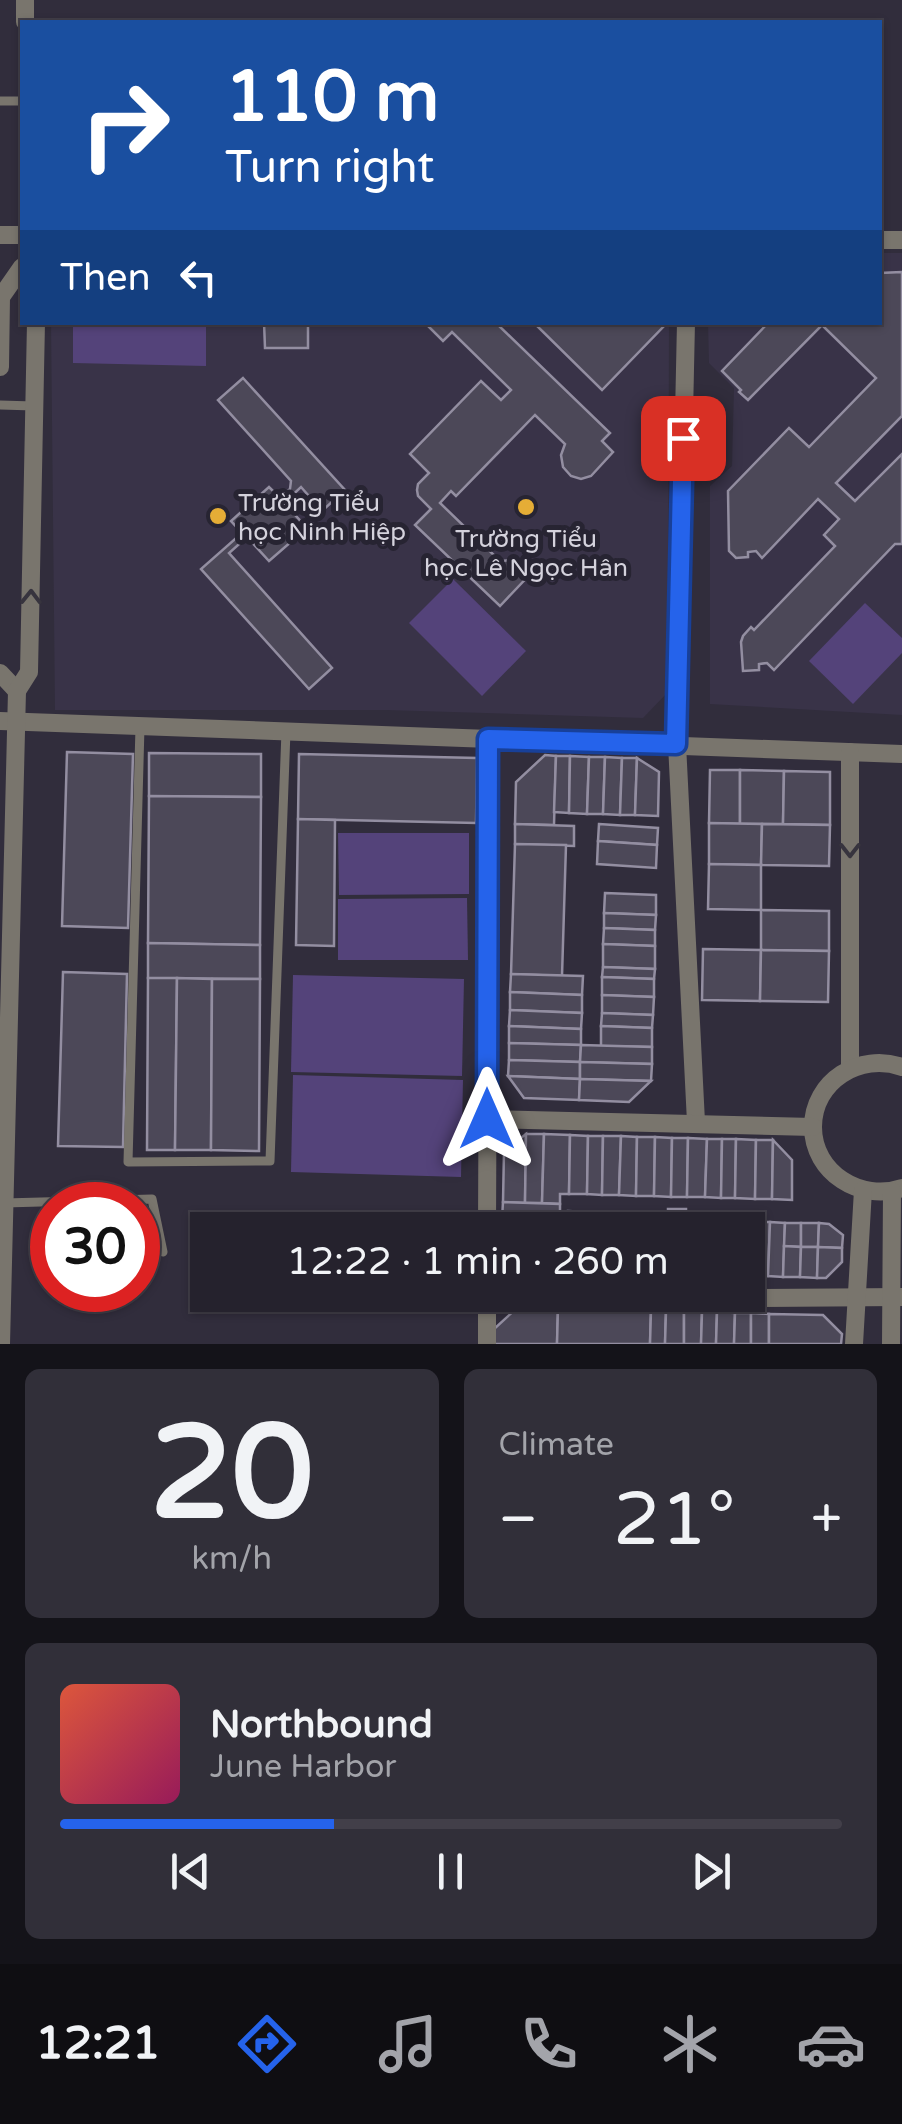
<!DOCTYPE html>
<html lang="en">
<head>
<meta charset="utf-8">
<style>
  body { margin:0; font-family:"Varela Round",sans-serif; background:#312f39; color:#f1f3f6; height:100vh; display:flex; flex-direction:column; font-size:38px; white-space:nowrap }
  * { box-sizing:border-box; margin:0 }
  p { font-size:32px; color:#a3a4aa }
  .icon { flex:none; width:55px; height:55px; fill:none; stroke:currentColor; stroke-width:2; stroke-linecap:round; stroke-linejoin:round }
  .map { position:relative; height:1344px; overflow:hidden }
  .sheet { display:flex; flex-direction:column; gap:25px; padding:25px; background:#141319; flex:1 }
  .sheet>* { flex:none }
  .guide { position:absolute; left:20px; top:20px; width:862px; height:305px; border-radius:0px; box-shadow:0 2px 8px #0004,0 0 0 2px #423f49; background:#1a4fa0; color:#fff; overflow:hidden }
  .speed { position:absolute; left:30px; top:1182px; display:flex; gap:20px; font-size:50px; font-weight:700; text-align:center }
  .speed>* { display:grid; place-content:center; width:130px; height:130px; border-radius:50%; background:#25222d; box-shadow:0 2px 8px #0004,0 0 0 2px #423f49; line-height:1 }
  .speed .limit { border:15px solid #d22; background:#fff; color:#111 }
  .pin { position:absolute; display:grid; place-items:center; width:85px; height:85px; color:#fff; margin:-42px; border-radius:20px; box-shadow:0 5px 15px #0006 }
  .me { position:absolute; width:110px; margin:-55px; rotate:0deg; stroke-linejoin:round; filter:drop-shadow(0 0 8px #0008) }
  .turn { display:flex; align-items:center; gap:35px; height:210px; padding:0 40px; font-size:45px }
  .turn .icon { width:130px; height:130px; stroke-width:2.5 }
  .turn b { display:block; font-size:70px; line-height:85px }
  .then { display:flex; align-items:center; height:95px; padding:0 40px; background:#0003; gap:20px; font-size:38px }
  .big { font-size:75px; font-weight:600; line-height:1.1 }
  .sheet .widget { flex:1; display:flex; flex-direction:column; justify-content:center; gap:15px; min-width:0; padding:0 35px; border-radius:15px; background:#312f39 }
  .sheet .dial { align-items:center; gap:0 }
  .dial b { font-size:130px; line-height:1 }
  .song { display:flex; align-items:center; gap:30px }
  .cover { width:120px; height:120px; border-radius:15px; background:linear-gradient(135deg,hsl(10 70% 55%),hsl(330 70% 35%)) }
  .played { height:10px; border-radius:5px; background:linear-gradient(90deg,#2563eb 35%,#423f49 35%) }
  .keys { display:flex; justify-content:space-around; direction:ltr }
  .heat { display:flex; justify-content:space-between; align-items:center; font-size:55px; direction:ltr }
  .sheet .tiles { flex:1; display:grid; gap:25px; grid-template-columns:1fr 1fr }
  .widget:last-child { grid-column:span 2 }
  .trip { position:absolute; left:190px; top:1212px; width:575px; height:100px; border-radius:0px; background:#25222d; box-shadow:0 2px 8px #0004,0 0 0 2px #423f49; font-weight:600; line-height:100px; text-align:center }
  .tabs { display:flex; height:160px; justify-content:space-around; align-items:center; background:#0f0e12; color:#a3a4aa }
  .tabs .icon { width:70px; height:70px }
  .tabs .selected { color:#2563eb }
  .tabs b { font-size:45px; color:#f1f3f6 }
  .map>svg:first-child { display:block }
  .built { fill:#393348 }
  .green { fill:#54437a }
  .building { fill:#4c4858; stroke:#938ea1; stroke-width:2.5 }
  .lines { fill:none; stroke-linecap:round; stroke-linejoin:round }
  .lane { stroke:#79756d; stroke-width:9 }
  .street { stroke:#79756d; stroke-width:18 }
  .oneway { stroke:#37343e }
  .route-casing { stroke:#184099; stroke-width:25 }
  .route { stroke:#2563eb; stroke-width:18 }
  .poi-dot { fill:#e5ad36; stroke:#272432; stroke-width:4 }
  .labels { text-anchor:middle; stroke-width:10; stroke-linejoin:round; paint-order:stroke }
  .poi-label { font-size:25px; fill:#d4d2dc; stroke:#272432; text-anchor:start }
</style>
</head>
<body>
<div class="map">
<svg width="902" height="1344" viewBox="0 0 902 1344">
  <rect width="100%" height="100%" fill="#312d3c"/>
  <g class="built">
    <polygon points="880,253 902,253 902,715 710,704 710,486 732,466 734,388 709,363 708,323 880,322"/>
    <polygon points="51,323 669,323 668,692 643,718 386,710 55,710"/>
  </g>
  <g class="green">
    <polygon points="73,323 206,323 206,366 73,363"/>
    <polygon points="453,579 526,651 482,696 409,623"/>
    <polygon points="865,603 902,638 902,653 853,704 809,661"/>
    <polygon points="338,833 469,833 469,894 339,895"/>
    <polygon points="467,898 468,960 338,960 338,899"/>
    <polygon points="293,975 464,979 462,1076 291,1072"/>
    <polygon points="293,1075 463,1080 461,1177 291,1172"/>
  </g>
  <g class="building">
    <polygon points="902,272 902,416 836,483 855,501 902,454 902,544 895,544 774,670 767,663 759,664 759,670 743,671 741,642 743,636 751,627 754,630 835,546 824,535 839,519 818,499 762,558 756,551 748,552 748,557 736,558 729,551 728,491 789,428 809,447 876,378 822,325 748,400 739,392 741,390 722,371 769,322 880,322 880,273"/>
    <polygon points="264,322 346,322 346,324 308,324 308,348 265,348"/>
    <polygon points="424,322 495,322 610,433 602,441 613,452 591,476 581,479 571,476 563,467 561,455 565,444 535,415 456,496 451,491 440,503 500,561 524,559 535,569 500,606 415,525 431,509 418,496 417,490 418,484 429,473 410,454 481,381 501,400 511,390 452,332 443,341"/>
    <polygon points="664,322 666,324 602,390 534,323"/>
    <polygon points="243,378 345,490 322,511 301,487 284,503 307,528 269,561 247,537 229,553 332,668 309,689 201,569 242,533 231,521 269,487 280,498 290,489 291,481 218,400"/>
    <polygon points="67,752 133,754 128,928 62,926"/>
    <polygon points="149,753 261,754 261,797 149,796"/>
    <polygon points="299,754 477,758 476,823 298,819"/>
    <polygon points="545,755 556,756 554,825 515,824 516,782"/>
    <polygon points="556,756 570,756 569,813 554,812"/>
    <polygon points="570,756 589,757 587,814 569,813"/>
    <polygon points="589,757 605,757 603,814 587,814"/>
    <polygon points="605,757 622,758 620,815 603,814"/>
    <polygon points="622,758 637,758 635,815 620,815"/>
    <polygon points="637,758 659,772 658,816 635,815"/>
    <polygon points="710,770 740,770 740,824 709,823"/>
    <polygon points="740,770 784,771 783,824 740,824"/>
    <polygon points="784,771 830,772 830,825 783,824"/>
    <polygon points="149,796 261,797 260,945 148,943"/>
    <polygon points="298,819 335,820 334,946 296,945"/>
    <polygon points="709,823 762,824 761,865 709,864"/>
    <polygon points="515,824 574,826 574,846 515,844"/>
    <polygon points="599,824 658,828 657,845 598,841"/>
    <polygon points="762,824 830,825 829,866 761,865"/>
    <polygon points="598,841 657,845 656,868 597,864"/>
    <polygon points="515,844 566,845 562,976 511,974"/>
    <polygon points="709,864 761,865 761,910 708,909"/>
    <polygon points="605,893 656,895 656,915 604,913"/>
    <polygon points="761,910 829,911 829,951 761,950"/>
    <polygon points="604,913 656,915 655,930 604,928"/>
    <polygon points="604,928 655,930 655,946 603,944"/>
    <polygon points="148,943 260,945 260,979 148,978"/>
    <polygon points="603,944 655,946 655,969 603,967"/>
    <polygon points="703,949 761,950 760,1001 702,1000"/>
    <polygon points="761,950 829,951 828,1002 760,1001"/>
    <polygon points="603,967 655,969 654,979 602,977"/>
    <polygon points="63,972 127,974 123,1147 58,1146"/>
    <polygon points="511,974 583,976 582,995 510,992"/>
    <polygon points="602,977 654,979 654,997 602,995"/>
    <polygon points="148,978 177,978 175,1150 147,1150"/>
    <polygon points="177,978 212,979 211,1150 175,1150"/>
    <polygon points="212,979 260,979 259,1151 211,1150"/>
    <polygon points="510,992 582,995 582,1013 510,1010"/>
    <polygon points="602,995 654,997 653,1015 602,1013"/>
    <polygon points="510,1010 582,1013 581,1029 509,1026"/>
    <polygon points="602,1013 653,1015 652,1028 601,1026"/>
    <polygon points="509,1026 581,1029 581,1045 509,1043"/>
    <polygon points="601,1026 652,1028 652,1047 601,1046"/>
    <polygon points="509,1043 581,1045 580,1062 509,1060"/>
    <polygon points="581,1045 652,1047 652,1064 580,1062"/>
    <polygon points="509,1060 580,1062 580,1079 508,1076"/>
    <polygon points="580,1062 652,1064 651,1081 580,1079"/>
    <polygon points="508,1076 580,1079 579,1100 524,1098"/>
    <polygon points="580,1079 651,1081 629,1102 579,1100"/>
    <polygon points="526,1134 525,1203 503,1202 504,1151"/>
    <polygon points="526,1134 544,1134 542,1203 525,1203"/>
    <polygon points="544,1134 570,1135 569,1194 560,1194 560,1204 542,1203"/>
    <polygon points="570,1135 588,1136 587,1194 569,1194"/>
    <polygon points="588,1136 603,1136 602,1195 587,1194"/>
    <polygon points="603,1136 621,1136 619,1195 602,1195"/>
    <polygon points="621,1136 637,1137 636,1196 619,1195"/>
    <polygon points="637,1137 655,1137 654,1196 636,1196"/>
    <polygon points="655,1137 672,1138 671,1197 654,1196"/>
    <polygon points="672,1138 688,1138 687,1197 671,1197"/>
    <polygon points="688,1138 707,1139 705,1197 687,1197"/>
    <polygon points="707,1139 722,1139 721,1198 705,1197"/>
    <polygon points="722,1139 736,1139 735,1198 721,1198"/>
    <polygon points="736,1139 756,1140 755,1199 735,1198"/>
    <polygon points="756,1140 773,1140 772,1199 755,1199"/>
    <polygon points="773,1140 792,1160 792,1200 772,1199"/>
    <polygon points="503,1202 560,1204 560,1221 502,1219"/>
    <rect x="668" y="1209" width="18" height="11"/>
    <polygon points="568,1211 585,1212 585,1230 568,1230"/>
    <polygon points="585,1212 604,1212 603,1230 585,1230"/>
    <polygon points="604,1212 620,1213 619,1230 603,1230"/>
    <polygon points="620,1218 668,1220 668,1230 619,1230"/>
    <polygon points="502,1219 560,1221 560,1230 502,1230"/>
    <polygon points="668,1220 686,1220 685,1230 668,1230"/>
    <polygon points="701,1221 721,1221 720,1230 701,1230"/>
    <polygon points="737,1221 752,1222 751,1276 748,1276 748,1230 736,1230"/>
    <polygon points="752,1222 770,1222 768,1276 751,1276"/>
    <polygon points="770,1222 785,1223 783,1277 768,1276"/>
    <polygon points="785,1223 801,1223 801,1247 784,1246"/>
    <polygon points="801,1223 819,1223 818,1247 801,1247"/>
    <polygon points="819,1223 829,1224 843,1235 842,1248 818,1247"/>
    <polygon points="784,1246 801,1247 800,1277 783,1277"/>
    <polygon points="801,1247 818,1247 817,1278 800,1277"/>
    <polygon points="818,1247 842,1248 842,1262 826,1278 817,1278"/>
    <polygon points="518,1307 558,1308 557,1344 494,1344 494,1329"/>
    <polygon points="558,1308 651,1310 650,1344 557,1344"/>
    <polygon points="651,1310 666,1311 665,1344 650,1344"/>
    <polygon points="666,1311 684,1311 684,1344 665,1344"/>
    <polygon points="684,1311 702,1312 701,1344 684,1344"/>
    <polygon points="702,1312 717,1312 716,1344 701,1344"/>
    <polygon points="717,1312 735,1313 734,1344 716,1344"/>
    <polygon points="735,1313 751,1313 751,1344 734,1344"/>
    <polygon points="751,1313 769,1314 769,1344 751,1344"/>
    <polygon points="769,1314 823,1315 842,1334 841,1344 769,1344"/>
  </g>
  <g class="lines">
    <g class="lane">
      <polyline points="0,101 22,101"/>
      <polyline points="0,405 34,406"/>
      <polyline points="140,727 128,1162 270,1161 286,731"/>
      <polyline points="4,1203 152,1199 163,1252"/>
    </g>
    <g class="street">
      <polyline points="25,22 25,0"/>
      <polyline points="0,235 22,235"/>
      <polyline points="880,240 902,240"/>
      <polyline points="686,322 677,744 696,1122"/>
      <polyline points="0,367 1,297 22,267"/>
      <polyline points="0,673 17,691"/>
      <polyline points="0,721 902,754"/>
      <polyline points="850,752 850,1068"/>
      <path d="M902,1067C860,1052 813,1081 813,1127C813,1173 861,1202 902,1188"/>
      <polyline points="487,1119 813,1127"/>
      <polyline points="487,1230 489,739"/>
      <polyline points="487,1300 902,1297"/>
      <polyline points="1,1344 17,691 29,672 36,322"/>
      <polyline points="487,1344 487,1295"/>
      <polyline points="854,1344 863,1190"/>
      <polyline points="891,1344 892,1191"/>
    </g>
  </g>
  <defs><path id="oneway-chevron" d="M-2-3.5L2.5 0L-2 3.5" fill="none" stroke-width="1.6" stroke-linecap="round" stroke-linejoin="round" transform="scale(2.5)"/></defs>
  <g class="oneway">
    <use href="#oneway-chevron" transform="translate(31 597) rotate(-89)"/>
    <use href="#oneway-chevron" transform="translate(850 850) rotate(90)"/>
  </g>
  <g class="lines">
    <g class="route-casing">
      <polyline id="route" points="487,1119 488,739 676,744 683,438"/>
    </g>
    <use href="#route" class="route"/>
  </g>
  <g class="poi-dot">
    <circle cx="526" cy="507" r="10"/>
    <circle cx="218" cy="516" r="10"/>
  </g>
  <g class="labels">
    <g class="poi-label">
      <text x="238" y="511">Trường Tiểu<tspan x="238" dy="29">học Ninh Hiệp</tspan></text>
      <text x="526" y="547" text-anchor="middle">Trường Tiểu<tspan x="526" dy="29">học Lê Ngọc Hân</tspan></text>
    </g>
  </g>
</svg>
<div class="speed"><div class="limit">30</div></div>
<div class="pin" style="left:683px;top:438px;background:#d93025"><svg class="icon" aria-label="arrive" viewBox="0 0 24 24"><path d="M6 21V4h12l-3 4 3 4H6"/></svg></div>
<svg class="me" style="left:487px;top:1119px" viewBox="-20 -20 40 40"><path d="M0-17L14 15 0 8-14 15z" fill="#2563eb" stroke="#fff" stroke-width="4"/></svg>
<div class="trip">12:22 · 1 min · 260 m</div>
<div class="guide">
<div class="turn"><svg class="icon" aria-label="right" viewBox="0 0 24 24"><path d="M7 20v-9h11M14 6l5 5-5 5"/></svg><div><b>110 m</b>Turn right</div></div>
<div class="then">Then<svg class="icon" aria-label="left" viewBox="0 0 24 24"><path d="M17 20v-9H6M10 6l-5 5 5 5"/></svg></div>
</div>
</div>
<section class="sheet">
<div class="tiles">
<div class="widget dial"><b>20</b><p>km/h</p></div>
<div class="widget"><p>Climate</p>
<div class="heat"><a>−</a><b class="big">21°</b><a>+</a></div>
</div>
<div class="widget">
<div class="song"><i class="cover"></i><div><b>Northbound</b><p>June Harbor</p></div></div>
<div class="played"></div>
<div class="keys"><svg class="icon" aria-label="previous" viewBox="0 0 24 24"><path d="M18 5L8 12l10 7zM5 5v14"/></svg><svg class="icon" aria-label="pause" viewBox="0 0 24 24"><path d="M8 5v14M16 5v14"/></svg><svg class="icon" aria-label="next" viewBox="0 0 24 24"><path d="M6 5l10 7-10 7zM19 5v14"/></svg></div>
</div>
</div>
</section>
<nav class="tabs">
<b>12:21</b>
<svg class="icon selected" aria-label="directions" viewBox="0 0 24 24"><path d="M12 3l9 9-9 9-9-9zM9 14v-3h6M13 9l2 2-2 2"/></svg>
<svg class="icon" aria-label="music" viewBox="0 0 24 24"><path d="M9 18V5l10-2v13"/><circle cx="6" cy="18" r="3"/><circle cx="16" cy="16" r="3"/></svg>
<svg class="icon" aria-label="phone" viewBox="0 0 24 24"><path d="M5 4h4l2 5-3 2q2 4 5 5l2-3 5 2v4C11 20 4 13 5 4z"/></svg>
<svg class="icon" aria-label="climate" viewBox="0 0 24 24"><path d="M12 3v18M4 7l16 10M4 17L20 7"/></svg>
<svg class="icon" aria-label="car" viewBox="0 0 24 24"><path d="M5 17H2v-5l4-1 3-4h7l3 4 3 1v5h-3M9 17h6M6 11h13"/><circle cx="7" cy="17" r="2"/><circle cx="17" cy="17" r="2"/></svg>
</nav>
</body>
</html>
